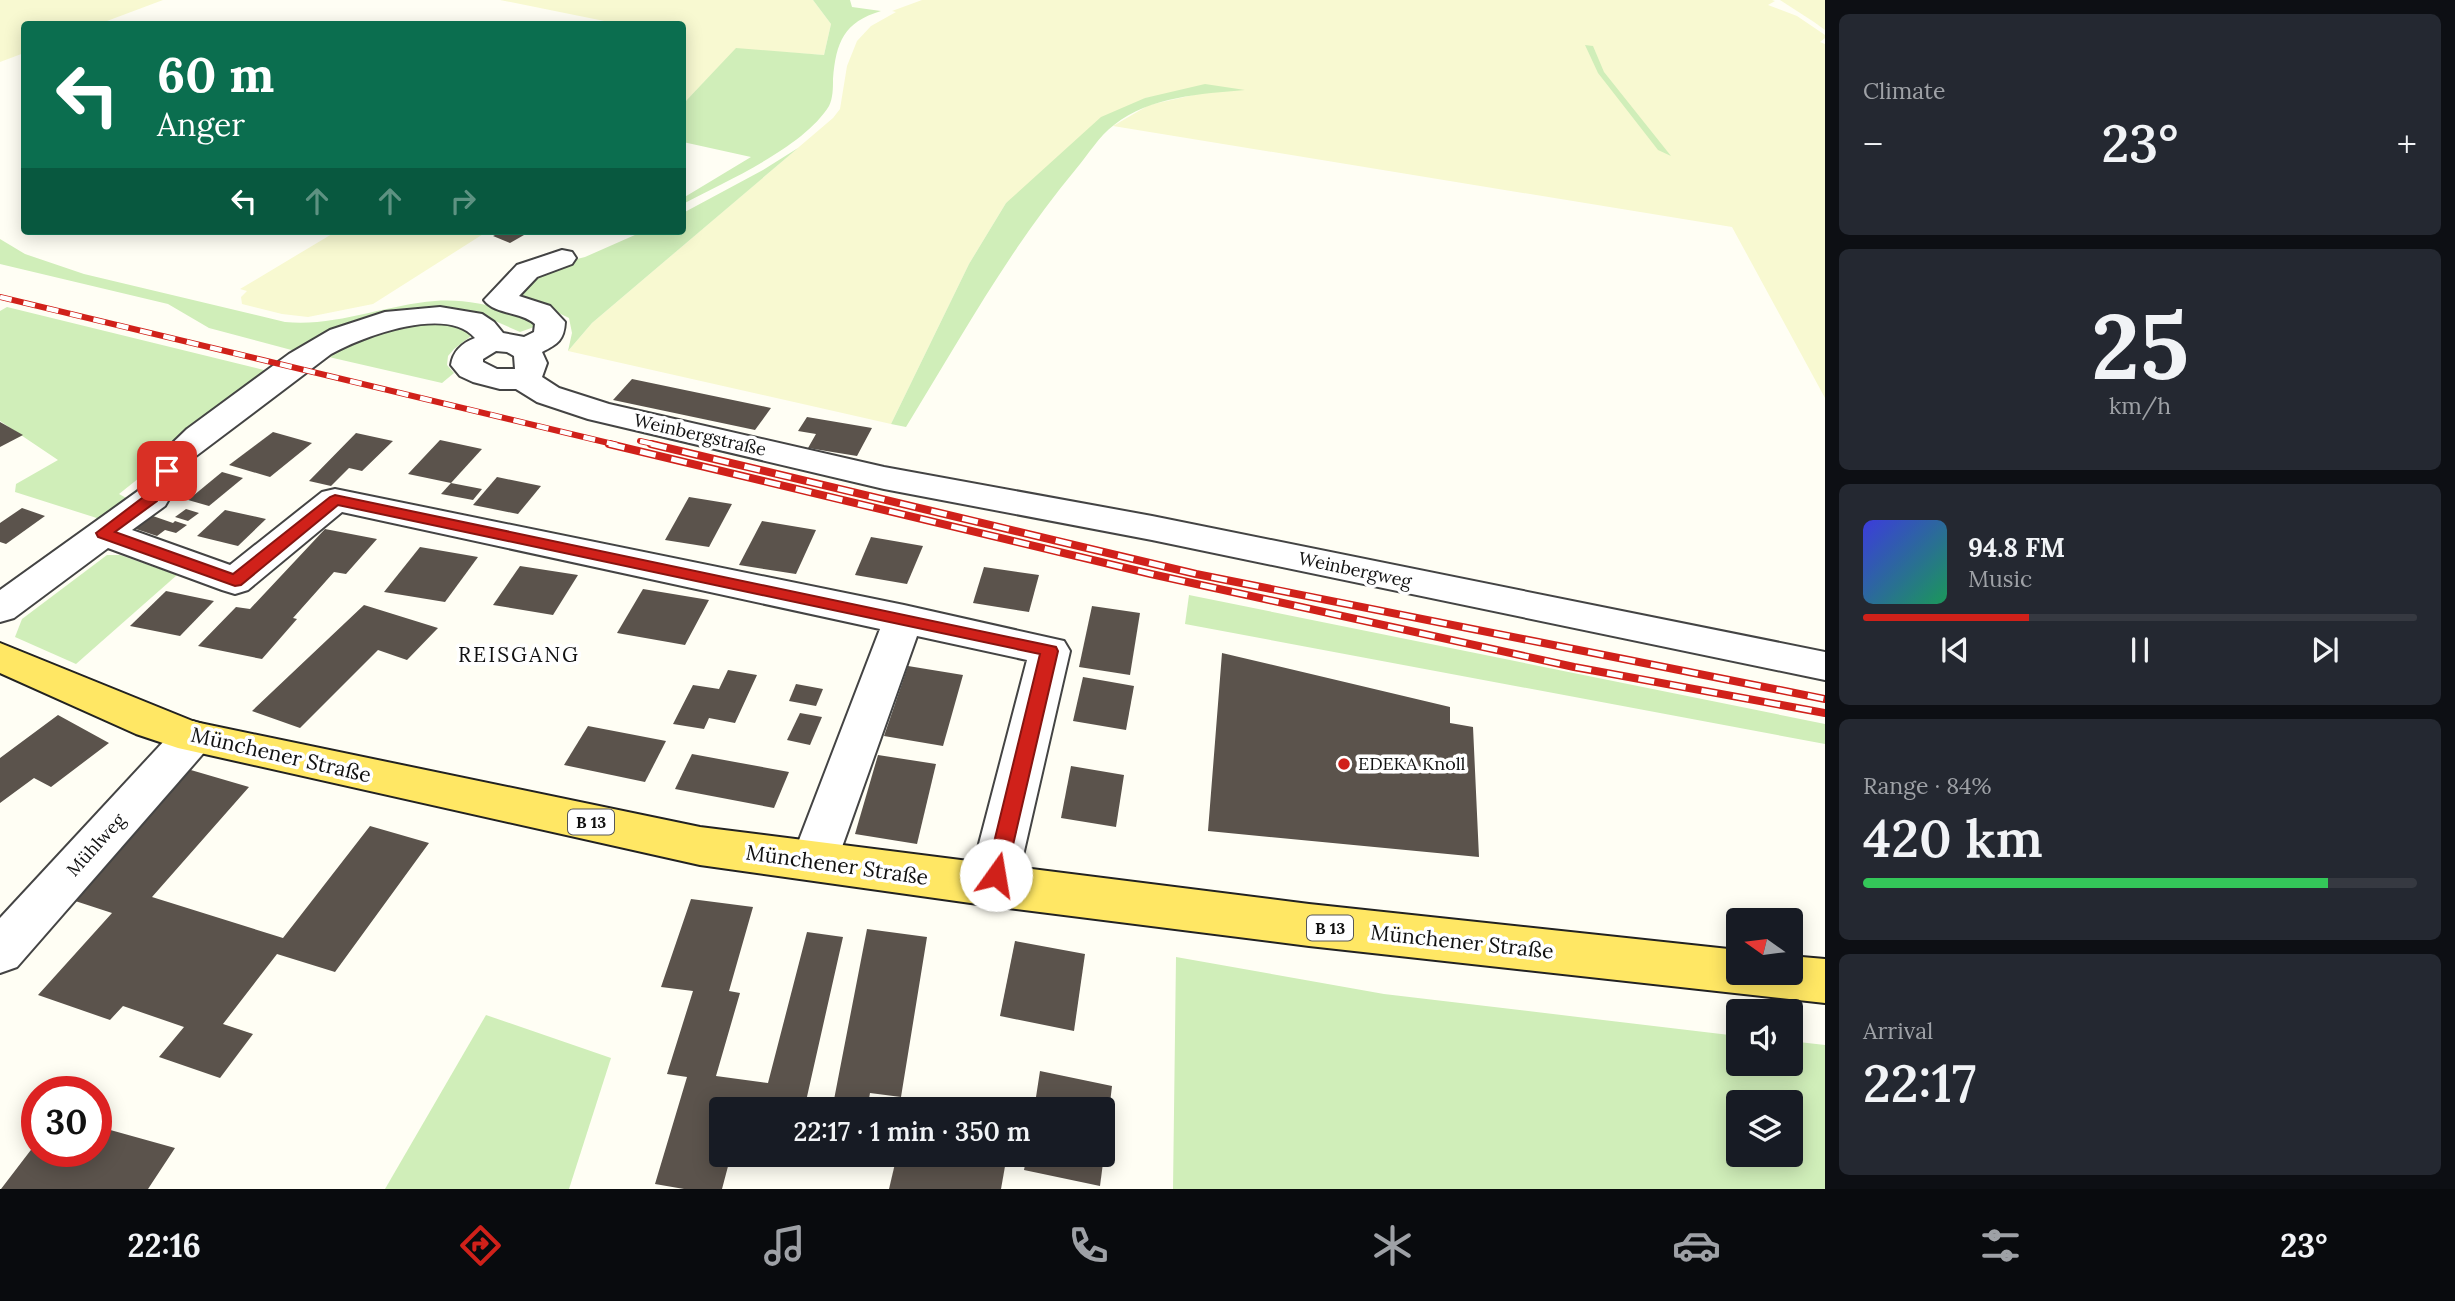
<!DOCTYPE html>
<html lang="en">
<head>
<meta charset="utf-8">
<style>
  body { margin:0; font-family:Lora,serif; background:#242831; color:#f1f3f6; height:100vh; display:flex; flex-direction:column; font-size:26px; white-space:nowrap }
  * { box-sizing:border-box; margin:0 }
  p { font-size:23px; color:#9ea1a6 }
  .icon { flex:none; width:38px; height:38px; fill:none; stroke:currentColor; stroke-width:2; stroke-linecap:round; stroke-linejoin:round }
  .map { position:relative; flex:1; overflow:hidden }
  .details { display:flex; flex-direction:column; gap:14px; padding:14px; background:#0d0f14; width:630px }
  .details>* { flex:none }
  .hud { position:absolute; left:21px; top:21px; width:665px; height:214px; border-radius:7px; box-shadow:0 4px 18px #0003; background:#0b6e4f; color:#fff; overflow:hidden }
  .needle { width:46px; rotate:284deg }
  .controls { position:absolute; left:1726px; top:908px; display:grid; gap:14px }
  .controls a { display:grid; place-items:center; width:77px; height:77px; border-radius:7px; background:#171b24; box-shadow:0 4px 18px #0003; font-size:35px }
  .speed { position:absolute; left:21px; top:1076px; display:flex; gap:14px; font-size:35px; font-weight:700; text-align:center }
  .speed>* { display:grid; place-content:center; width:91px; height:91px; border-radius:50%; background:#171b24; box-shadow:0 4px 18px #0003; line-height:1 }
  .speed .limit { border:10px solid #d22; background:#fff; color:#111 }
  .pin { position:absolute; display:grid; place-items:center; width:60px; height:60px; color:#fff; margin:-30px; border-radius:14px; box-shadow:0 4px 10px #0006 }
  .me { position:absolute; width:77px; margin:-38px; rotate:13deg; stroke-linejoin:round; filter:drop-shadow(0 0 5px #0008) }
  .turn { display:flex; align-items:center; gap:24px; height:147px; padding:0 21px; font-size:32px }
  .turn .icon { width:91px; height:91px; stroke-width:2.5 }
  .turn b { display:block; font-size:49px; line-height:60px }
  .lanes { display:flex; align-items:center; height:66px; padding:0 21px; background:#0003; justify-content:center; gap:35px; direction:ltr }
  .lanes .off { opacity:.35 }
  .big { font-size:52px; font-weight:600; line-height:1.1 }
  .details .tile { flex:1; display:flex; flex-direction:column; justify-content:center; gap:10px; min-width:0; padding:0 24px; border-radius:10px; background:#242831 }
  .details .dial { align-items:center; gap:0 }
  .dial b { font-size:91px; line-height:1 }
  .song { display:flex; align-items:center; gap:21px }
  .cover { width:84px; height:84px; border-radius:10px; background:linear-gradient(135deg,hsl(240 70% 55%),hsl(150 70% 35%)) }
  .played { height:7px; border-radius:4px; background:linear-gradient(90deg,#d0211a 30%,#363941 30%) }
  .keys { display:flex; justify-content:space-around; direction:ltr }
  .heat { display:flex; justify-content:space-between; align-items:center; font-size:38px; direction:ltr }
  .charge { height:10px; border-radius:5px; background:linear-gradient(90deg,#34c759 84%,#363941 0) }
  .trip { position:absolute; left:709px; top:1097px; width:406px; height:70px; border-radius:7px; background:#171b24; box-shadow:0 4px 18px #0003; font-weight:600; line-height:70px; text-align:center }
  .tabs { display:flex; height:112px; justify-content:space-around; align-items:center; background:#090b0e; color:#9ea1a6 }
  .tabs .icon { width:49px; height:49px }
  .tabs .active { color:#d0211a }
  .tabs b { font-size:32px; color:#f1f3f6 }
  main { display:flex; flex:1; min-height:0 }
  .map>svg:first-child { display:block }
  .farmland { fill:#f8f9d1 }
  .green { fill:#d0eeb9; fill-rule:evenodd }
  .building { fill:#5b534c }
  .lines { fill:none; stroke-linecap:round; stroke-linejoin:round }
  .minor-casing { stroke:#444; stroke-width:4 }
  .major-casing { stroke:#222; stroke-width:4 }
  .minor { fill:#fff; fill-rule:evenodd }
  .major { fill:#ffe764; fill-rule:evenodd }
  .rail-far1-casing { stroke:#d0211a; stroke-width:6 }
  .rail-casing { stroke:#d0211a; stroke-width:8 }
  .rail-far1 { stroke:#fff; stroke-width:4.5; stroke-dasharray:12; stroke-linecap:butt }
  .rail { stroke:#fff; stroke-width:5; stroke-dasharray:16; stroke-linecap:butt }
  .route { fill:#d0211a; stroke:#871511; stroke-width:2 }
  .poi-dot { fill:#d0211a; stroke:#fff; stroke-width:2.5 }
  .labels { text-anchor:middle; stroke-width:7; stroke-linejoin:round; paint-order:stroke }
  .shield { fill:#fff; stroke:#585858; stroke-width:2 }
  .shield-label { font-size:16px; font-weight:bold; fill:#111 }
  .street-label { font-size:18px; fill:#111; stroke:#fff }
  .poi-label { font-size:18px; fill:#111; stroke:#fff; text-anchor:start }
  .quarter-label { font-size:21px; letter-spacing:2px; fill:#111; stroke:#fff }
  .near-street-label { font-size:21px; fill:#111; stroke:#fff }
</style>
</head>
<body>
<main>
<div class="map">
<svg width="1825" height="1189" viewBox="0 0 1825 1189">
  <rect width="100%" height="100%" fill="#fffef4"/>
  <g class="farmland">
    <polygon points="0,0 163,0 99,24 24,24 24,53 0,62"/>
    <polygon points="500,0 813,0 831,24 824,55 736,49 683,104 682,24 619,24"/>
    <polygon points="922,0 1772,0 1775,1 1768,5 1797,16 1825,35 1825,38 1820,42 1825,44 1825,398 1732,227 1113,126 1149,105 1202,93 1241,90 1145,98 1006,203 969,264 891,424 568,351 592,323 833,118 840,109 847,66 857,41 871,26 896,12 892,11"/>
    <polygon points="1780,0 1825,0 1825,30 1814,22"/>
    <polygon points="337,231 488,231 373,304 308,317 282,314 242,304 241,297 247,291 240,289"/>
  </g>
  <g class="green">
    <path d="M813,0H850L852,7L881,11C844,22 836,42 833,79C833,88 833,98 829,106C803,148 726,181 683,204V198L751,157L683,142V104L736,48L824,55L831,24Z"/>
    <polygon points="1585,45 1593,46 1604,72 1671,156 1658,150 1598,73"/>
    <path d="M1205,84L1245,90C1201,94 1151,96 1114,125C1099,136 1088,155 1076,169C1010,248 960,339 906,427L891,424L969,264L1006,203L1101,117L1145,98Z"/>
    <polygon points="798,148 592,323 568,351 572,333 569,318 544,306 515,299 525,284 561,263 585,257 644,231 682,231 683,213 763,170"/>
    <path d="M0,239L25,254L84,274L285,322C336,327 384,305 435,301C469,298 504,309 537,317V326L520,332L479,314L452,309L299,352L209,328L168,304L0,264Z"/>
    <polygon points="7,307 272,372 119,494 130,500 103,520 15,492 16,484 58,460 0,421 0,311"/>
    <polygon points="419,320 472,327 471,336 454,349 448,356 447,365 454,373 442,383 320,355 343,340"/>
    <polygon points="107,555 120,555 177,575 76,664 15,637 22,619"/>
    <polygon points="1189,595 1825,724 1825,744 1185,624"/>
    <path d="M1176,957L1384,994L1738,1036V1064H1790V1041L1825,1045V1189H1173ZM1738,1102H1790V1155H1738Z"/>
    <polygon points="486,1015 611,1058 569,1189 385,1189"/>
  </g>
  <g class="building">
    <polygon points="503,231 531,231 510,243 493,236"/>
    <polygon points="632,379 771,408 755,430 613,400"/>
    <polygon points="807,417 872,428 857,456 808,448 816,434 798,431"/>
    <polygon points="0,422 23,435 0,447"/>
    <polygon points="273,432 312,443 270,477 229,465"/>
    <polygon points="356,433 393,441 362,471 349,468 331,486 309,481"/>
    <polygon points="440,440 482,449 451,483 408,474"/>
    <polygon points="222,472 243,478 209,506 188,500"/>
    <polygon points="497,477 541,486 518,514 473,505"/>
    <polygon points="451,483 482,489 473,500 441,494"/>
    <polygon points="689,497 732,504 709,547 665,540"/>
    <polygon points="22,508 45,516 6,544 0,542 0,523"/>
    <polygon points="186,509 199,513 188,521 175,517"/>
    <polygon points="225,510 266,519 238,546 197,536"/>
    <polygon points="150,515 173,523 175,521 187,525 176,533 165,530 157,536 133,528"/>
    <polygon points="762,521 816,530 796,574 739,565"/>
    <polygon points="325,529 377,539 346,574 334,572 293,618 297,619 262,659 198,646 236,607 250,609"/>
    <polygon points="871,537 923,546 907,584 855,575"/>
    <polygon points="420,547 478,557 445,602 384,592"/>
    <polygon points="520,566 578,575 553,615 493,605"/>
    <polygon points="984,567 1039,575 1029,612 973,603"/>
    <polygon points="643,589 709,600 685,645 617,633"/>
    <polygon points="166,591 214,601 180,636 130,626"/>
    <polygon points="364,605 438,628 407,660 378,650 300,728 252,711"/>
    <polygon points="1092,606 1140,613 1130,675 1079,667"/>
    <polygon points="1222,653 1450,707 1450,723 1473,727 1479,857 1208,831"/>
    <polygon points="908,666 963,675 943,746 884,736"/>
    <polygon points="728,670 757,675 735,723 709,718 704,729 673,724 693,685 719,689"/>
    <polygon points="1083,677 1134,686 1126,730 1073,721"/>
    <polygon points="796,684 823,689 816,706 789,701"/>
    <polygon points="800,713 822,717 810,745 787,740"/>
    <polygon points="58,715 109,743 51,787 34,778 0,803 0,758"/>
    <polygon points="588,726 666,741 645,782 564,765"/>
    <polygon points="692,754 789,772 774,808 675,789"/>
    <polygon points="878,755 936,764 917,844 855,834"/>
    <polygon points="1071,766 1124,775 1116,827 1061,818"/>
    <polygon points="184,768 249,787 152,897 283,938 370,826 429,843 335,972 277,954 223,1024 253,1034 220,1078 159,1057 184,1027 123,1006 110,1020 38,995 112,913 63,897"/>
    <polygon points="691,899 753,907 729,991 740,993 716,1076 768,1083 807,932 843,937 804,1110 721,1110 721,1155 731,1155 722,1189 684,1189 655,1184 687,1077 667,1074 693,991 661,987"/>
    <polygon points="867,929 927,937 901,1097 870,1093 867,1110 832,1110"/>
    <polygon points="1015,941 1085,954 1074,1031 1000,1016"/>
    <polygon points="1040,1071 1112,1086 1104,1154 1102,1110 1034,1110"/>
    <polygon points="910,1102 939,1108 939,1110 908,1110"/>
    <polygon points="96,1126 175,1148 148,1189 1,1189 37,1142 37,1152 96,1152"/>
    <polygon points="818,1155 858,1155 857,1162"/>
    <polygon points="897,1155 1007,1155 1001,1189 889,1189"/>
    <polygon points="1027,1155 1104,1155 1100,1186 1024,1170"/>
  </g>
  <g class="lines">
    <g class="minor-casing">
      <g id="minor">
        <path d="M562,250L572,252L576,258L572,264L537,277L519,296L550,306L565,322C564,340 558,344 542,352L547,363L542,377L559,388L609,404L884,467L1152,516L1825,652V680L1152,540L884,489L588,419L537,402L516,389H500L473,382L460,376L451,365C453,351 462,343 475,338C447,305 363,336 331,354L192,459L165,506L132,530L230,565L322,492L335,489L904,605L1064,641L1070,651L1016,886L1009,900L992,906L975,900L968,886L1027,660L917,636L837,861L831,874L814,880L797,874L791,861L880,629L342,512L248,590L235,594L222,590L108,548L14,618L0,622V590L138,491L157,458L187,429L289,354L330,330L385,312L440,307L482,314L494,322L503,333L524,337L534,332L535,324C521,311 495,315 484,300L517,265ZM496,351L507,352L514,356L515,369H497L483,362V359Z"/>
        <polygon points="193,721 208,726 214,737 208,748 17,967 0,973 0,918 178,726"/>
      </g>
    </g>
    <g class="major-casing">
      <polygon id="major" points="0,643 195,722 700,827 1309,904 1738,950 1738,973 1790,973 1790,956 1825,959 1825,1003 1309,946 992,906 700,865 178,748 136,734 0,673"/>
    </g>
    <use href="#minor" class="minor"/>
    <use href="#major" class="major"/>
    <g class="rail-far1-casing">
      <g id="rail-far1">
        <polyline points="0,297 617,445"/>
        <polyline points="640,441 658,445"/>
      </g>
    </g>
    <g class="rail-casing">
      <g id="rail">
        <polyline points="609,444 1151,574 1574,667 1825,713"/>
        <polyline points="651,444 1196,574 1825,699"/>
      </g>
    </g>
    <use href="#rail-far1" class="rail-far1"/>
    <use href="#rail" class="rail"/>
  </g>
  <polygon class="route" points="167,467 174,471 157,501 115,532 233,574 330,497 335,495 1056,647 1058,651 1006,875 1003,880 996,883 989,880 986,875 1040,654 338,505 241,585 235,586 98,537 96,533 146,495 162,468"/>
  <circle class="poi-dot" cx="1344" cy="764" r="7"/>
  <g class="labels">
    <g class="shield">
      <rect x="568" y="809.5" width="46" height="25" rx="5"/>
      <rect x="1307" y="915.5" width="46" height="25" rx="5"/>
    </g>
    <g class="shield-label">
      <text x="591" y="828">B 13</text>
      <text x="1330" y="934">B 13</text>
    </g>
    <g class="street-label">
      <text transform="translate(700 435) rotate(13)" y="6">Weinbergstraße</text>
      <text transform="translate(1355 570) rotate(12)" y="6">Weinbergweg</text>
      <text transform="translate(96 845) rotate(-48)" y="6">Mühlweg</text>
    </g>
    <g class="poi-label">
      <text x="1358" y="770">EDEKA Knoll</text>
    </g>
    <g class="quarter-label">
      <text x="519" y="662">REISGANG</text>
    </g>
    <g class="near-street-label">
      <text transform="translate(281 755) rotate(13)" y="7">Münchener Straße</text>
      <text transform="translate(837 865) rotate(8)" y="7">Münchener Straße</text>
      <text transform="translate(1462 942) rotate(6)" y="7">Münchener Straße</text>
    </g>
  </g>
</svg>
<div class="controls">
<a><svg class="needle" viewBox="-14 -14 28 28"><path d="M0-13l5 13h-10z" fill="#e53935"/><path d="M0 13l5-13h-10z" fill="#9ea1a6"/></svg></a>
<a><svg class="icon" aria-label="sound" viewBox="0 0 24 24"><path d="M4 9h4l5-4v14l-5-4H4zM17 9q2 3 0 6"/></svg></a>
<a><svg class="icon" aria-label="layers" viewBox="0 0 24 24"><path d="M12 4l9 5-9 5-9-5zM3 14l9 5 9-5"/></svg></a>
</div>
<div class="speed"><div class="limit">30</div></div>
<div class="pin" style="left:167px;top:471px;background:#d93025"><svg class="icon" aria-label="arrive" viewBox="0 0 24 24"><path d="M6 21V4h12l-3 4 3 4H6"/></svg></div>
<svg class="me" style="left:996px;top:875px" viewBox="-20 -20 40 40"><circle r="19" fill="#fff"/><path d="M0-13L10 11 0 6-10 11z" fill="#d0211a"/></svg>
<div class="trip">22:17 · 1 min · 350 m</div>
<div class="hud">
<div class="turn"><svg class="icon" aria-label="left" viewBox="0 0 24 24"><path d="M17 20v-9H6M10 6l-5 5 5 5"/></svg><div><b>60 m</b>Anger</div></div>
<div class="lanes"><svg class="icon" aria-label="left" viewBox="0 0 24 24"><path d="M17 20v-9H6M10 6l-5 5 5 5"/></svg><svg class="icon off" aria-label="ahead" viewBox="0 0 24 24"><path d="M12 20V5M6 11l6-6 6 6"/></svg><svg class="icon off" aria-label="ahead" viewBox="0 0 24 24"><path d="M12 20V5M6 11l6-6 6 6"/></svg><svg class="icon off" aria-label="right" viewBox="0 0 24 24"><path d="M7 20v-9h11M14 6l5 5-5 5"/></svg></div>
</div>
</div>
<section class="details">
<div class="tile"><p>Climate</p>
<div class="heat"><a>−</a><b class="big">23°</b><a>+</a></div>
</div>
<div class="tile dial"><b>25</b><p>km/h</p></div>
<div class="tile">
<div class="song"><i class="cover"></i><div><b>94.8 FM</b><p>Music</p></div></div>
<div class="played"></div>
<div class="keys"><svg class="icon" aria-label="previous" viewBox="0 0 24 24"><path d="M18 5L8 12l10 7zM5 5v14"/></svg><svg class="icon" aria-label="pause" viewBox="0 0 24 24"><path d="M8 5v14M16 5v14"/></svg><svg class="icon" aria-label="next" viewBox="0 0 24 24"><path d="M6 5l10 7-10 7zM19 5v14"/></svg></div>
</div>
<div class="tile"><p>Range · 84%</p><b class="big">420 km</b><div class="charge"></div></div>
<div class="tile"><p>Arrival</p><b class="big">22:17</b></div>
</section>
</main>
<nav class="tabs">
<b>22:16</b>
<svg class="icon active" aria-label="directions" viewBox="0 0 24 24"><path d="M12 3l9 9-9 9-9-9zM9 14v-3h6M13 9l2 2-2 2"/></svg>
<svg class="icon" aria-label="music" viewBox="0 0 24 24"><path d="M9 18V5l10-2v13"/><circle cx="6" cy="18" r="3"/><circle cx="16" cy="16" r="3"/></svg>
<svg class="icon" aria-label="phone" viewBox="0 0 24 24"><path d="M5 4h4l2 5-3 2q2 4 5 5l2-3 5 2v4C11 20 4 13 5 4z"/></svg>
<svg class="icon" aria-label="climate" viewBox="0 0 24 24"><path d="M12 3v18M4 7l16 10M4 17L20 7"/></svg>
<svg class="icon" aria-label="car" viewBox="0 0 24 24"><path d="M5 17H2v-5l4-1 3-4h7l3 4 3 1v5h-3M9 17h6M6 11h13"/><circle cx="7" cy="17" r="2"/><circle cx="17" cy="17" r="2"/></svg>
<svg class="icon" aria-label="filters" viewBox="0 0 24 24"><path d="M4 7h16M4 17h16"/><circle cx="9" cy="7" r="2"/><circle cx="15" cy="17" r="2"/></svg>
<b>23°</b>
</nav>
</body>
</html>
